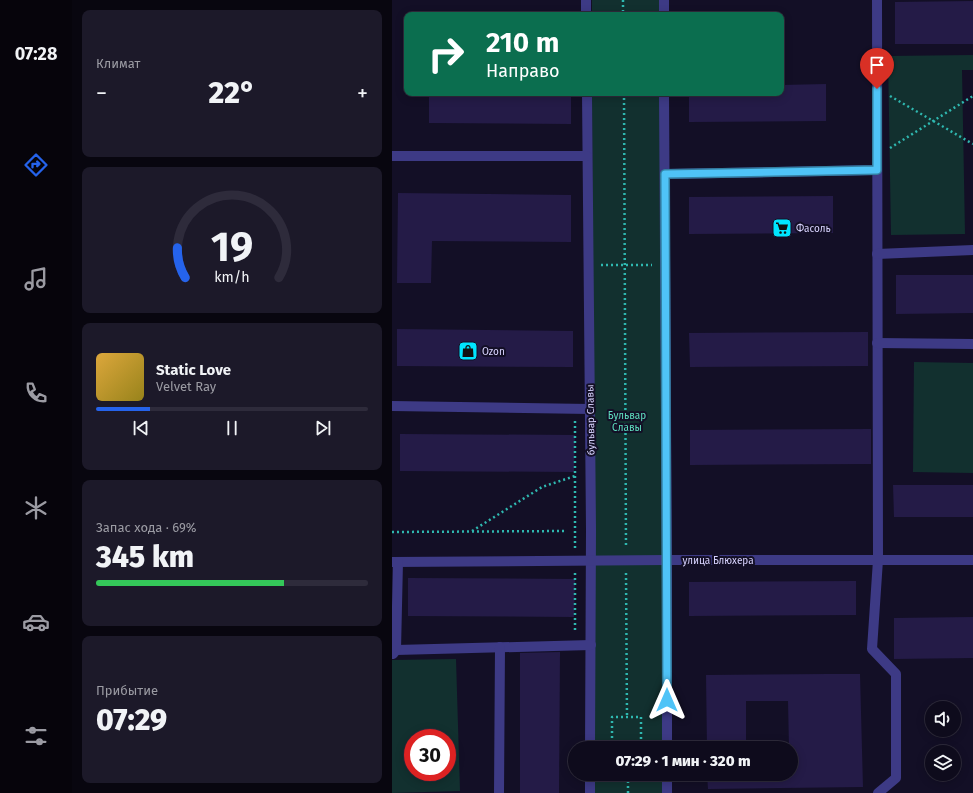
<!DOCTYPE html>
<html lang="ru">
<head>
<meta charset="utf-8">
<style>
  body { margin:0; font-family:"Fira Sans",sans-serif; background:#1c1929; color:#f1f3f6; height:100vh; display:flex; flex-direction:column; font-size:15px; white-space:nowrap }
  * { box-sizing:border-box; margin:0 }
  p { font-size:13px; color:#9b9ba3 }
  .icon { flex:none; width:22px; height:22px; fill:none; stroke:currentColor; stroke-width:2; stroke-linecap:round; stroke-linejoin:round }
  .map { position:relative; flex:1; overflow:hidden }
  .panel { display:flex; flex-direction:column; gap:10px; padding:10px; background:#08060f; width:320px }
  .panel>* { flex:none }
  .guide { position:absolute; left:12px; top:12px; width:380px; height:84px; border-radius:8px; box-shadow:0 2px 10px #0003,0 0 0 1px #2e2b3b; background:#0b6e4f; color:#fff; overflow:hidden }
  .buttons { position:absolute; left:533px; top:701px; display:grid; gap:8px }
  .buttons a { display:grid; place-items:center; width:36px; height:36px; border-radius:50%; background:#0e0b1c; box-shadow:0 2px 10px #0003,0 0 0 1px #2e2b3b; font-size:20px }
  .speed { position:absolute; left:12px; top:729px; display:flex; gap:8px; font-size:20px; font-weight:700; text-align:center }
  .speed>* { display:grid; place-content:center; width:52px; height:52px; border-radius:50%; background:#0e0b1c; box-shadow:0 2px 10px #0003,0 0 0 1px #2e2b3b; line-height:1 }
  .speed .limit { border:6px solid #d22; background:#fff; color:#111 }
  .pin { position:absolute; display:grid; place-items:center; width:34px; height:34px; color:#fff; margin:-41px -17px; border-radius:50% 50% 50% 0; rotate:-45deg; box-shadow:0 0 4px #0007 }
  .pin .icon { rotate:45deg }
  .me { position:absolute; width:44px; margin:-22px; rotate:0deg; stroke-linejoin:round; filter:drop-shadow(0 0 3px #0008) }
  .turn { display:flex; align-items:center; gap:14px; height:84px; padding:0 16px; font-size:18px }
  .turn .icon { width:52px; height:52px; stroke-width:2.5 }
  .turn b { display:block; font-size:28px; line-height:34px }
  .big { font-size:30px; font-weight:800; line-height:1.1 }
  .panel .widget { flex:1; display:flex; flex-direction:column; justify-content:center; gap:6px; min-width:0; padding:0 14px; border-radius:8px; background:#1c1929 }
  .panel .dial { align-items:center; gap:0 }
  .dial svg { height:104px; overflow:visible; fill:none; stroke:#2e2b3b; stroke-width:7; stroke-linecap:round; text-anchor:middle }
  .dial text { fill:#f1f3f6; stroke:none }
  .song { display:flex; align-items:center; gap:12px }
  .cover { width:48px; height:48px; border-radius:6px; background:linear-gradient(135deg,hsl(40 70% 55%),hsl(50 70% 35%)) }
  .played { height:4px; border-radius:2px; background:linear-gradient(90deg,#2563eb 20%,#2e2b3b 20%) }
  .keys { display:flex; justify-content:space-around; direction:ltr }
  .heat { display:flex; justify-content:space-between; align-items:center; font-size:22px; direction:ltr }
  .charge { height:6px; border-radius:3px; background:linear-gradient(90deg,#34c759 69%,#2e2b3b 0) }
  .trip { position:absolute; left:176px; top:741px; width:230px; height:40px; border-radius:20px; background:#0e0b1c; box-shadow:0 2px 10px #0003,0 0 0 1px #2e2b3b; font-weight:800; line-height:40px; text-align:center }
  main { display:flex; flex:1; min-height:0 }
  .menu { display:flex; flex-direction:column; width:72px; justify-content:space-around; align-items:center; background:#06040b; color:#9b9ba3 }
  .menu .icon { width:28px; height:28px }
  .menu .current { color:#2563eb }
  .menu b { font-size:18px; color:#f1f3f6 }
  .map>svg:first-child { display:block }
  .green { fill:#12302f; fill-rule:evenodd }
  .building { fill:#241b47 }
  .lines { fill:none; stroke-linecap:round; stroke-linejoin:round }
  .path { stroke:#2fb8b0; stroke-width:2.5; stroke-dasharray:2 3; stroke-linecap:butt }
  .minor { stroke:#3d3a85; stroke-width:10 }
  .route-casing { stroke:#337fa1; stroke-width:10 }
  .route { stroke:#4fc3f7; stroke-width:7 }
  .labels { text-anchor:middle; stroke-width:4; stroke-linejoin:round; paint-order:stroke }
  .poi-label { font-size:10px; fill:#d9d4ff; stroke:#130f26; text-anchor:start }
  .park-label { font-size:10px; fill:#5fe0c0; stroke:#130f26 }
  .street-label { font-size:10px; fill:#d9d4ff; stroke:#130f26 }
</style>
</head>
<body>
<main>
<nav class="menu">
<b>07:28</b>
<svg class="icon current" aria-label="directions" viewBox="0 0 24 24"><path d="M12 3l9 9-9 9-9-9zM9 14v-3h6M13 9l2 2-2 2"/></svg>
<svg class="icon" aria-label="music" viewBox="0 0 24 24"><path d="M9 18V5l10-2v13"/><circle cx="6" cy="18" r="3"/><circle cx="16" cy="16" r="3"/></svg>
<svg class="icon" aria-label="phone" viewBox="0 0 24 24"><path d="M5 4h4l2 5-3 2q2 4 5 5l2-3 5 2v4C11 20 4 13 5 4z"/></svg>
<svg class="icon" aria-label="climate" viewBox="0 0 24 24"><path d="M12 3v18M4 7l16 10M4 17L20 7"/></svg>
<svg class="icon" aria-label="car" viewBox="0 0 24 24"><path d="M5 17H2v-5l4-1 3-4h7l3 4 3 1v5h-3M9 17h6M6 11h13"/><circle cx="7" cy="17" r="2"/><circle cx="17" cy="17" r="2"/></svg>
<svg class="icon" aria-label="filters" viewBox="0 0 24 24"><path d="M4 7h16M4 17h16"/><circle cx="9" cy="7" r="2"/><circle cx="15" cy="17" r="2"/></svg>
</nav>
<section class="panel">
<div class="widget"><p>Климат</p>
<div class="heat"><a>−</a><b class="big">22°</b><a>+</a></div>
</div>
<div class="widget dial"><svg viewBox="0 0 100 80">
<path d="M14 69A42 42 0 1 1 86 69"/>
<path d="M14 69A42 42 0 0 1 8 46" stroke="#2563eb"/>
<text x="50" y="56" font-size="32" font-weight="700">19</text>
<text x="50" y="72" font-size="11">km/h</text>
</svg></div>
<div class="widget">
<div class="song"><i class="cover"></i><div><b>Static Love</b><p>Velvet Ray</p></div></div>
<div class="played"></div>
<div class="keys"><svg class="icon" aria-label="previous" viewBox="0 0 24 24"><path d="M18 5L8 12l10 7zM5 5v14"/></svg><svg class="icon" aria-label="pause" viewBox="0 0 24 24"><path d="M8 5v14M16 5v14"/></svg><svg class="icon" aria-label="next" viewBox="0 0 24 24"><path d="M6 5l10 7-10 7zM19 5v14"/></svg></div>
</div>
<div class="widget"><p>Запас хода · 69%</p><b class="big">345 km</b><div class="charge"></div></div>
<div class="widget"><p>Прибытие</p><b class="big">07:29</b></div>
</section>
<div class="map">
<svg width="581" height="793" viewBox="0 0 581 793">
  <rect width="100%" height="100%" fill="#130f26"/>
  <g class="green">
    <rect x="200" y="0" width="67" height="15"/>
    <polygon points="581,55 581,70 570,70 573,234 499,235 496,56"/>
    <polygon points="200,93 268,93 271,748 203,748"/>
    <polygon points="522,362 581,363 581,473 521,472"/>
    <path d="M64,659L68,791L0,793V660ZM21,738H55V772H21Z"/>
    <rect x="203" y="774" width="68" height="19"/>
  </g>
  <g class="building">
    <polygon points="581,1 581,44 503,44 503,2"/>
    <polygon points="434,84 434,121 297,122 297,93 389,93 389,85"/>
    <polygon points="37,93 179,93 179,124 37,123"/>
    <polygon points="6,193 179,195 179,242 40,241 39,283 5,283"/>
    <polygon points="441,196 441,233 297,234 297,197"/>
    <polygon points="504,275 581,275 581,313 504,314"/>
    <polygon points="5,329 181,331 181,367 5,366"/>
    <polygon points="476,332 476,366 298,367 297,333"/>
    <polygon points="479,429 479,464 298,465 298,430"/>
    <polygon points="8,434 183,435 182,472 8,471"/>
    <polygon points="501,485 581,485 581,517 502,517"/>
    <polygon points="16,578 183,579 182,617 16,616"/>
    <polygon points="464,581 464,615 297,616 297,582"/>
    <polygon points="581,617 581,658 502,659 502,618"/>
    <polygon points="168,652 167,793 128,793 128,653"/>
    <polygon points="437,674 468,674 471,787 316,789 315,774 399,774 399,748 397,748 396,701 354,701 354,748 315,748 314,675"/>
  </g>
  <g class="lines">
    <g class="path">
      <polyline points="231,0 231,15"/>
      <polyline points="232,93 234,548"/>
      <polyline points="498,96 581,144"/>
      <polyline points="498,148 581,96"/>
      <polyline points="209,265 260,265"/>
      <polyline points="183,421 183,548"/>
      <polyline points="80,531 150,487 183,476"/>
      <polyline points="0,532 175,531"/>
      <polyline points="183,573 183,632"/>
      <polyline points="234,573 235,717"/>
      <polyline points="220,748 220,717 249,717 249,748"/>
      <polyline points="236,793 236,774"/>
    </g>
    <g class="minor">
      <polyline points="194,0 194,15"/>
      <polyline points="272,0 272,15"/>
      <polyline points="485,0 486,560 480,649 504,674 504,778 486,793"/>
      <polyline points="195,93 199,530 198,748"/>
      <polyline points="272,93 275,573 275,748"/>
      <polyline points="0,156 195,156"/>
      <polyline points="273,174 485,170"/>
      <polyline points="485,254 581,250"/>
      <polyline points="485,343 581,344"/>
      <polyline points="0,406 198,409"/>
      <polyline points="0,562 275,560 581,560"/>
      <polyline points="4,650 199,645"/>
      <polyline points="1,654 4,650 6,562"/>
      <polyline points="107,793 108,647"/>
      <polyline points="198,793 198,774"/>
      <polyline points="275,793 275,774"/>
    </g>
  </g>
  <g class="lines">
    <g class="route-casing">
      <polyline id="route" points="275,700 273,174 485,170 485,89"/>
    </g>
    <use href="#route" class="route"/>
  </g>
  <defs>
    <g id="supermarket-square" transform="scale(1)"><rect x="-9" y="-9" width="18" height="18" rx="4" fill="#00e5ff" stroke="#130f26"/><path d="M-6-5.5h2.5l.6 2H6L4.5 2H-2.5L-4.4-4H-6ZM-1.5 3.2a1.3 1.3 0 1 0 .1 0ZM3 3.2a1.3 1.3 0 1 0 .1 0Z" fill="#111"/></g>
    <g id="shop-square" transform="scale(1)"><rect x="-9" y="-9" width="18" height="18" rx="4" fill="#00e5ff" stroke="#130f26"/><path d="M-5-2.5h2.3a2.7 3.5 0 0 1 5.4 0H5L5.5 6h-11ZM-1.5-2.5h3a1.5 2.3 0 0 0-3 0Z" fill="#111"/></g>
  </defs>
  <g fill-rule="evenodd">
    <use href="#supermarket-square" x="390" y="228"/>
    <use href="#shop-square" x="76" y="351"/>
  </g>
  <g class="labels">
    <g class="poi-label">
      <text x="404" y="232">Фасоль</text>
      <text x="90" y="355">Ozon</text>
    </g>
    <g class="park-label">
      <text x="235" y="419">Бульвар<tspan x="235" dy="12">Славы</tspan></text>
    </g>
    <g class="street-label">
      <text transform="translate(198 420) rotate(-91)" y="4">бульвар Славы</text>
      <text x="326" y="564">улица Блюхера</text>
    </g>
  </g>
</svg>
<div class="buttons">
<a><svg class="icon" aria-label="sound" viewBox="0 0 24 24"><path d="M4 9h4l5-4v14l-5-4H4zM17 9q2 3 0 6"/></svg></a>
<a><svg class="icon" aria-label="layers" viewBox="0 0 24 24"><path d="M12 4l9 5-9 5-9-5zM3 14l9 5 9-5"/></svg></a>
</div>
<div class="speed"><div class="limit">30</div></div>
<div class="pin" style="left:485px;top:89px;background:#d93025"><svg class="icon" aria-label="arrive" viewBox="0 0 24 24"><path d="M6 21V4h12l-3 4 3 4H6"/></svg></div>
<svg class="me" style="left:275px;top:700px" viewBox="-20 -20 40 40"><path d="M0-17L14 15 0 8-14 15z" fill="#4fc3f7" stroke="#fff" stroke-width="4"/></svg>
<div class="trip">07:29 · 1 мин · 320 m</div>
<div class="guide">
<div class="turn"><svg class="icon" aria-label="right" viewBox="0 0 24 24"><path d="M7 20v-9h11M14 6l5 5-5 5"/></svg><div><b>210 m</b>Направо</div></div>
</div>
</div>
</main>
</body>
</html>
